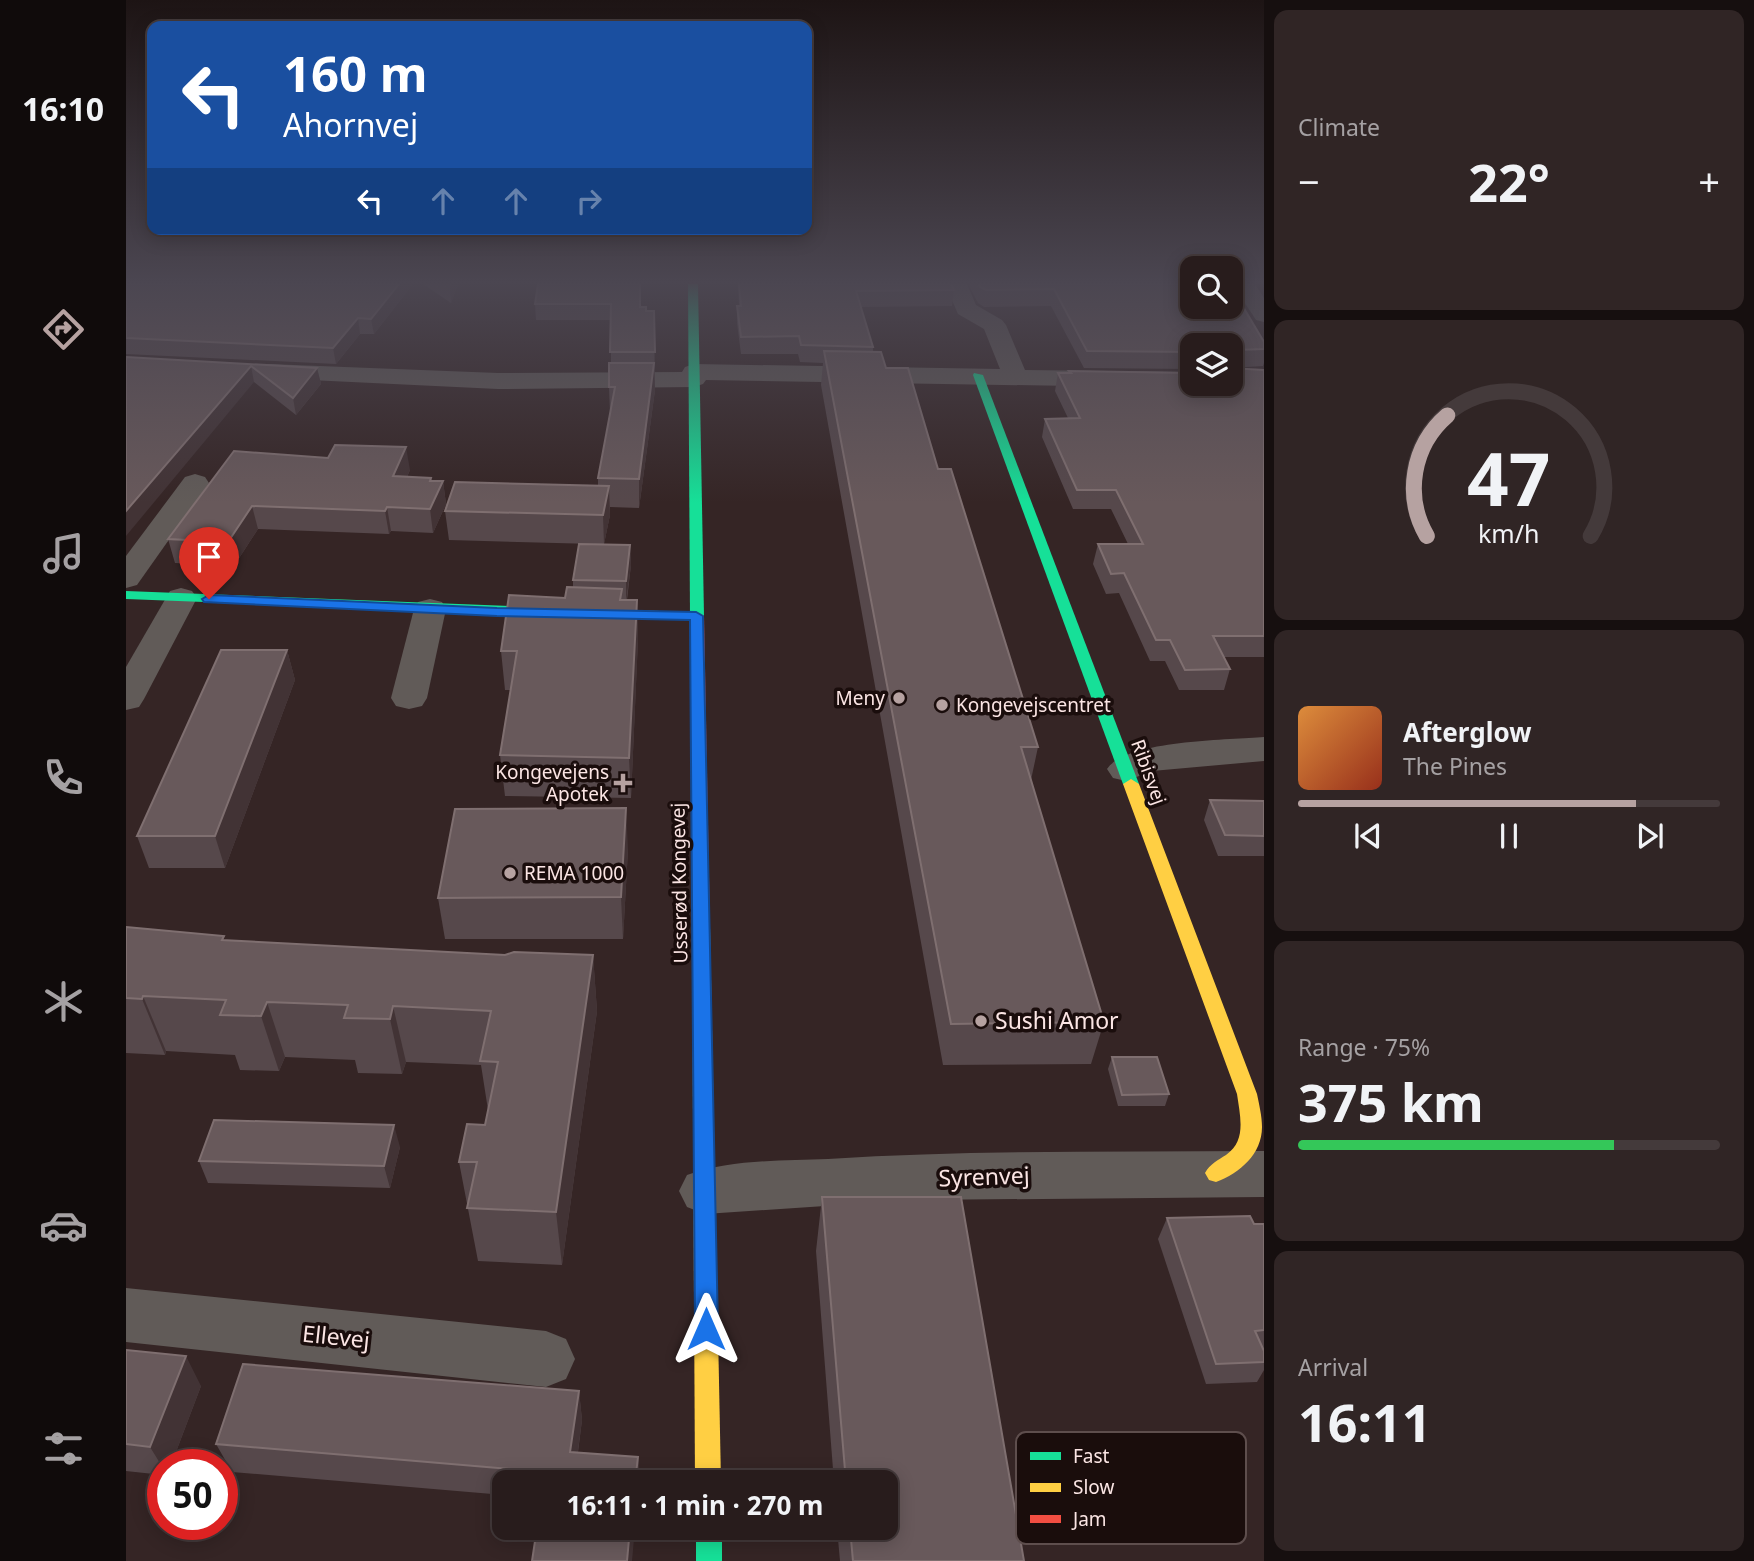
<!DOCTYPE html>
<html lang="en">
<head>
<meta charset="utf-8">
<style>
  body { margin:0; font-family:"Noto Sans",sans-serif; background:#302525; color:#f1f3f6; height:100vh; display:flex; flex-direction:column; font-size:26px; white-space:nowrap }
  * { box-sizing:border-box; margin:0 }
  p { font-size:23px; color:#a5a1a3 }
  .icon { flex:none; width:38px; height:38px; fill:none; stroke:currentColor; stroke-width:2; stroke-linecap:round; stroke-linejoin:round }
  .map { position:relative; flex:1; overflow:hidden }
  .sheet { display:flex; flex-direction:column; gap:10px; padding:10px; background:#160f0f; width:490px }
  .sheet>* { flex:none }
  .banner { position:absolute; left:21px; top:21px; width:665px; height:214px; border-radius:14px; box-shadow:0 4px 18px #0003,0 0 0 2px #443a3b; background:#1a4fa0; color:#fff; overflow:hidden }
  .fabs { position:absolute; left:1054px; top:256px; display:grid; gap:14px }
  .fabs a { display:grid; place-items:center; width:63px; height:63px; border-radius:14px; background:#281c1c; box-shadow:0 4px 18px #0003,0 0 0 2px #443a3b; font-size:35px }
  .speed { position:absolute; left:21px; top:1449px; display:flex; gap:14px; font-size:35px; font-weight:700; text-align:center }
  .speed>* { display:grid; place-content:center; width:91px; height:91px; border-radius:50%; background:#281c1c; box-shadow:0 4px 18px #0003,0 0 0 2px #443a3b; line-height:1 }
  .speed .limit { border:10px solid #d22; background:#fff; color:#111 }
  .pin { position:absolute; display:grid; place-items:center; width:60px; height:60px; color:#fff; margin:-72px -30px; border-radius:50% 50% 50% 0; rotate:-45deg; box-shadow:0 0 7px #0007 }
  .pin .icon { rotate:45deg }
  .me { position:absolute; width:77px; margin:-38px; rotate:0deg; stroke-linejoin:round; filter:drop-shadow(0 0 5px #0008) }
  .turn { display:flex; align-items:center; gap:24px; height:147px; padding:0 21px; font-size:32px }
  .turn .icon { width:91px; height:91px; stroke-width:2.5 }
  .turn b { display:block; font-size:49px; line-height:60px }
  .lanes { display:flex; align-items:center; height:66px; padding:0 21px; background:#0003; justify-content:center; gap:35px; direction:ltr }
  .lanes .off { opacity:.35 }
  .big { font-size:52px; font-weight:700; line-height:1.1 }
  .sheet .widget { flex:1; display:flex; flex-direction:column; justify-content:center; gap:10px; min-width:0; padding:0 24px; border-radius:14px; background:#302525 }
  .sheet .dial { align-items:center; gap:0 }
  .dial svg { height:182px; overflow:visible; fill:none; stroke:#443a3b; stroke-width:7; stroke-linecap:round; text-anchor:middle }
  .dial text { fill:#f1f3f6; stroke:none }
  .song { display:flex; align-items:center; gap:21px }
  .cover { width:84px; height:84px; border-radius:10px; background:linear-gradient(135deg,hsl(30 70% 55%),hsl(10 70% 35%)) }
  .played { height:7px; border-radius:4px; background:linear-gradient(90deg,#b6a2a1 80%,#443a3b 80%) }
  .keys { display:flex; justify-content:space-around; direction:ltr }
  .heat { display:flex; justify-content:space-between; align-items:center; font-size:38px; direction:ltr }
  .charge { height:10px; border-radius:5px; background:linear-gradient(90deg,#34c759 75%,#443a3b 0) }
  .trip { position:absolute; left:366px; top:1470px; width:406px; height:70px; border-radius:14px; background:#281c1c; box-shadow:0 4px 18px #0003,0 0 0 2px #443a3b; font-weight:700; line-height:70px; text-align:center }
  main { display:flex; flex:1; min-height:0 }
  .dock { display:flex; flex-direction:column; width:126px; justify-content:space-around; align-items:center; background:#100b0b; color:#a5a1a3 }
  .dock .icon { width:49px; height:49px }
  .dock .active { color:#b6a2a1 }
  .dock b { font-size:32px; color:#f1f3f6 }
  .map>svg:first-child { display:block }
  .lines { fill:none; stroke-linecap:round; stroke-linejoin:round }
  .street { fill:#615b58; fill-rule:evenodd }
  .fast { fill:#16e098; fill-rule:evenodd }
  .slow { fill:#ffcf43; fill-rule:evenodd }
  .jam { fill:#f24e42; fill-rule:evenodd }
  .wall { fill:#56484b }
  .shaded-wall { fill:#423335 }
  .building { fill:#68595b; stroke:#7f6f70; stroke-width:2 }
  .route { fill:#1a73e8; stroke:#114b97; stroke-width:2 }
  .poi-dot { fill:#b6a2a1; stroke:#1a0d0c; stroke-width:2.5 }
  .labels { text-anchor:middle; stroke-width:7; stroke-linejoin:round; paint-order:stroke }
  .poi-label { font-size:19px; fill:#fbe5e4; stroke:#1a0d0c; text-anchor:end }
  .street-label { font-size:19px; fill:#fbe5e4; stroke:#1a0d0c }
  .near-poi-label { font-size:23px; fill:#fbe5e4; stroke:#1a0d0c; text-anchor:start }
  .near-street-label { font-size:23px; fill:#fbe5e4; stroke:#1a0d0c }
  .key { fill:#1a0d0c; stroke:#5e4e4d; stroke-width:2 }
  .key-label { font-size:19px; fill:#fbe5e4 }
</style>
</head>
<body>
<main>
<nav class="dock">
<b>16:10</b>
<svg class="icon active" aria-label="directions" viewBox="0 0 24 24"><path d="M12 3l9 9-9 9-9-9zM9 14v-3h6M13 9l2 2-2 2"/></svg>
<svg class="icon" aria-label="music" viewBox="0 0 24 24"><path d="M9 18V5l10-2v13"/><circle cx="6" cy="18" r="3"/><circle cx="16" cy="16" r="3"/></svg>
<svg class="icon" aria-label="phone" viewBox="0 0 24 24"><path d="M5 4h4l2 5-3 2q2 4 5 5l2-3 5 2v4C11 20 4 13 5 4z"/></svg>
<svg class="icon" aria-label="climate" viewBox="0 0 24 24"><path d="M12 3v18M4 7l16 10M4 17L20 7"/></svg>
<svg class="icon" aria-label="car" viewBox="0 0 24 24"><path d="M5 17H2v-5l4-1 3-4h7l3 4 3 1v5h-3M9 17h6M6 11h13"/><circle cx="7" cy="17" r="2"/><circle cx="17" cy="17" r="2"/></svg>
<svg class="icon" aria-label="filters" viewBox="0 0 24 24"><path d="M4 7h16M4 17h16"/><circle cx="9" cy="7" r="2"/><circle cx="15" cy="17" r="2"/></svg>
</nav>
<div class="map">
<svg width="1138" height="1561" viewBox="0 0 1138 1561">
  <rect width="100%" height="100%" fill="#352525"/>
  <g class="lines">
    <g class="street">
      <polygon points="819,284 841,284 850,305 876,320 880,325 899,370 1066,372 1066,383 1076,383 1066,388 580,380 577,384 568,387 372,389 142,378 133,376 130,371 133,366 142,364 372,373 556,372 559,367 568,364 874,369 858,329 832,314"/>
      <polygon points="1104,284 1129,284 1138,298 1138,322 1130,320 1113,294 1104,289"/>
      <polygon points="69,474 79,477 83,483 11,585 0,588 0,556 59,477"/>
      <polygon points="55,588 66,591 71,598 18,699 13,707 0,710 0,667 44,591"/>
      <polygon points="304,599 316,602 320,609 301,698 296,706 283,709 270,706 265,698 288,609 292,602"/>
      <path d="M1138,737V761L1026,771L1000,781L987,778L981,769C1000,740 1102,740 1138,737Z"/>
      <path d="M1138,1151V1197L788,1200L579,1214L561,1207L553,1191L561,1175C604,1159 657,1161 702,1159C847,1150 993,1152 1138,1151Z"/>
      <polygon points="0,1288 420,1331 440,1339 449,1359 440,1379 420,1387 0,1342"/>
    </g>
    <g class="fast">
      <polygon points="562,284 572,284 578,616 571,620 564,616"/>
      <polygon points="848,373 857,375 1013,784 1011,788 1005,789 997,784 847,375"/>
      <polygon points="0,591 462,609 469,613 462,617 0,599"/>
      <rect x="570" y="1528" width="26" height="33"/>
    </g>
    <g class="slow">
      <polygon points="462,609 570,612 577,616 570,620 457,616 455,613"/>
      <path d="M1005,779L1013,784L1131,1094C1133,1104 1136,1116 1136,1127C1136,1154 1114,1173 1090,1182L1083,1180L1079,1173C1084,1164 1092,1160 1100,1155C1121,1141 1114,1116 1111,1094L997,784Z"/>
      <polygon points="575,921 581,923 584,928 595,1482 569,1482 566,928 569,923"/>
    </g>
    <polygon class="jam" points="571,612 578,616 584,928 581,933 569,933 566,928 564,616"/>
  </g>
  <g class="wall">
    <polygon points="0,284 287,284 248,334 234,334 210,364 0,354"/>
    <polygon points="297,284 332,284 325,303"/>
    <polygon points="412,284 514,307 520,311 528,311 529,390 513,508 484,507 484,515 478,544 504,545 505,565 501,600 511,600 512,639 505,798 379,796 374,755 385,690 379,690 375,651 439,598 447,587 447,580 468,544 323,540 319,511 472,486 472,478 484,413 483,387 485,363 485,320 410,320 409,304"/>
    <polygon points="612,284 825,284 828,290 826,306 735,307 747,347 747,352 760,368 812,469 912,747 905,780 978,1022 965,1064 817,1065 695,385 697,363 674,362 672,354 615,354 611,323 611,306 613,306"/>
    <polygon points="842,284 1066,284 1138,342 1138,363 1137,366 1105,368 1138,370 1138,657 1098,657 1104,669 1098,690 1053,690 1039,661 1024,661 993,593 980,594 967,564 972,544 1002,544 985,509 947,509 916,437 919,419 942,418 929,391 932,373 943,373 943,371 1104,383 1104,345 1066,345 1066,369 958,368 925,306 858,307 852,303"/>
    <polygon points="0,357 191,368 195,384 170,415 128,382"/>
    <polygon points="108,451 284,470 281,477 305,478 306,481 317,481 320,504 307,533 265,531 263,534 132,529 108,566 49,563 42,539"/>
    <polygon points="161,650 169,680 99,868 23,868 11,836"/>
    <polygon points="1084,800 1138,801 1138,856 1092,856 1078,820"/>
    <polygon points="502,849 497,939 319,939 312,898"/>
    <polygon points="0,927 100,941 379,955 467,955 471,1011 436,1265 352,1261 333,1162 359,1125 362,1110 355,1065 280,1062 276,1074 232,1073 229,1060 159,1057 153,1071 114,1070 109,1055 40,1051 39,1055 0,1053"/>
    <polygon points="986,1057 1043,1094 1039,1106 992,1106 982,1069"/>
    <polygon points="274,1147 264,1188 82,1183 73,1161"/>
    <polygon points="696,1197 898,1561 714,1561 711,1528 760,1528 760,1482 708,1482 690,1251"/>
    <polygon points="1041,1218 1138,1224 1138,1370 1131,1382 1080,1384 1032,1239"/>
    <polygon points="0,1350 75,1386 45,1465 37,1465 37,1475 0,1471"/>
    <polygon points="453,1391 456,1420 452,1452 512,1457 514,1482 378,1482 378,1495 106,1472 90,1444"/>
  </g>
  <g class="shaded-wall">
    <polygon points="273,284 287,284 248,334 245,319"/>
    <polygon points="325,284 332,284 325,303 324,288"/>
    <polygon points="232,318 234,334 210,364 207,348"/>
    <polygon points="528,363 529,390 513,508 513,479"/>
    <polygon points="125,366 128,382 0,536 0,511"/>
    <polygon points="191,368 195,384 170,415 167,398"/>
    <polygon points="280,447 284,470 271,499 267,476"/>
    <polygon points="305,478 308,499 317,481 320,504 307,533 304,509 304,481"/>
    <polygon points="483,486 484,515 478,544 477,515"/>
    <polygon points="126,506 132,529 108,566 102,542"/>
    <polygon points="261,507 265,531 263,534 259,511"/>
    <polygon points="504,545 505,565 500,602 500,581"/>
    <polygon points="511,600 512,639 505,798 503,758"/>
    <polygon points="161,650 169,680 99,868 89,836"/>
    <polygon points="500,808 502,849 497,939 495,897"/>
    <polygon points="467,955 471,1011 436,1265 430,1212"/>
    <polygon points="17,996 40,1051 39,1055 16,999"/>
    <polygon points="141,1002 159,1057 153,1071 135,1016"/>
    <polygon points="267,1006 280,1062 276,1074 264,1019"/>
    <polygon points="268,1125 274,1147 264,1188 258,1166"/>
    <polygon points="60,1356 75,1386 45,1465 37,1465 37,1468 24,1447"/>
    <polygon points="453,1391 456,1420 448,1480 444,1452"/>
    <polygon points="512,1457 514,1482 509,1482"/>
    <polygon points="504,1528 509,1528 506,1561 501,1561"/>
  </g>
  <g class="building">
    <polygon points="0,284 273,284 245,319 232,318 207,348 0,338"/>
    <polygon points="412,284 514,284 514,307 520,307 520,311 528,311 529,352 484,352 485,304 409,304"/>
    <polygon points="613,284 825,284 828,290 730,291 747,347 675,345 673,336 615,337 611,306 615,306"/>
    <polygon points="853,284 1066,284 1066,306 1104,306 1104,285 1138,342 1138,349 1109,350 1106,363 1104,363 1104,345 1066,345 1066,352 961,351 928,289 860,290 854,287"/>
    <polygon points="698,351 755,352 760,368 782,368 812,469 825,469 912,747 895,747 978,1022 825,1024"/>
    <polygon points="0,357 191,368 167,398 125,366 0,511"/>
    <polygon points="483,363 528,363 513,479 472,478 489,387 483,387"/>
    <polygon points="1104,368 1138,370 1138,636 1087,636 1104,669 1059,670 1044,640 1030,640 998,573 985,574 972,544 1017,544 990,490 951,490 919,419 954,418 932,373 945,373 943,371 1066,373 1066,383 1104,383"/>
    <polygon points="209,445 280,447 267,476 305,478 304,481 317,481 304,509 261,507 259,511 126,506 102,542 42,539 108,451 202,458"/>
    <polygon points="329,482 483,486 477,515 319,511"/>
    <polygon points="453,544 504,545 500,581 447,580"/>
    <polygon points="441,587 496,589 494,600 511,600 503,758 374,755 391,651 375,651 383,595 439,598"/>
    <polygon points="95,650 161,650 89,836 11,836"/>
    <polygon points="1084,800 1138,801 1138,836 1099,835"/>
    <polygon points="500,808 495,897 312,898 329,809"/>
    <polygon points="0,927 98,936 96,940 379,955 388,952 467,955 430,1212 341,1208 351,1162 333,1162 341,1124 359,1125 372,1062 354,1061 365,1011 267,1006 264,1019 218,1018 222,1005 141,1002 135,1016 94,1015 100,1000 17,996 16,999 0,998"/>
    <polygon points="986,1057 1031,1057 1043,1094 996,1095"/>
    <polygon points="88,1120 268,1125 258,1166 73,1161"/>
    <polygon points="696,1197 835,1197 898,1561 727,1561 724,1528 760,1528 760,1482 720,1482"/>
    <polygon points="1124,1216 1128,1224 1138,1224 1138,1330 1129,1331 1138,1351 1138,1362 1090,1364 1041,1218"/>
    <polygon points="0,1350 60,1356 24,1447 0,1444"/>
    <polygon points="117,1364 453,1391 444,1452 512,1457 509,1482 418,1482 420,1472 90,1444"/>
    <polygon points="411,1528 504,1528 501,1561 406,1561"/>
  </g>
  <linearGradient id="sky" x2="0" y2="1"><stop stop-color="#1d1414"/><stop offset="0.56" stop-color="#4b4651"/><stop offset="1" stop-color="#4b4651" stop-opacity="0"/></linearGradient>
  <rect width="1138" height="503" fill="url(#sky)"/>
  <polygon class="route" points="83,595 371,608 570,612 577,616 592,1329 589,1337 580,1340 572,1337 569,1329 564,620 371,616 78,602 76,599"/>
  <g class="poi-dot">
    <circle cx="773" cy="698" r="7"/>
    <circle cx="816" cy="705" r="7"/>
    <path d="M493.5 772.5h7v7h7v7h-7v7h-7v-7h-7v-7h7z"/>
    <circle cx="384" cy="873" r="7"/>
    <circle cx="855" cy="1021" r="7"/>
  </g>
  <g class="labels">
    <g class="poi-label">
      <text x="759" y="705">Meny</text>
      <text x="830" y="712" text-anchor="start">Kongevejscentret</text>
      <text x="483" y="779">Kongevejens<tspan x="483" dy="22">Apotek</tspan></text>
      <text x="398" y="880" text-anchor="start">REMA 1000</text>
    </g>
    <g class="street-label">
      <text transform="translate(1023 772) rotate(70)" y="7">Ribisvej</text>
      <text transform="translate(553 883) rotate(-91)" y="7">Usserød Kongevej</text>
    </g>
    <g class="near-poi-label">
      <text x="869" y="1029">Sushi Amor</text>
    </g>
    <g class="near-street-label">
      <text transform="translate(858 1177) rotate(-2)" y="8">Syrenvej</text>
      <text transform="translate(210 1337) rotate(6)" y="8">Ellevej</text>
    </g>
  </g>
  <rect x="890" y="1432" width="230" height="112" rx="10" class="key"/>
  <rect x="904" y="1452" width="31" height="8" fill="#16e098"/>
  <rect x="904" y="1483" width="31" height="9" fill="#ffcf43"/>
  <rect x="904" y="1515" width="31" height="8" fill="#f24e42"/>
  <g class="key-label">
    <text x="947" y="1463">Fast</text>
    <text x="947" y="1494">Slow</text>
    <text x="947" y="1526">Jam</text>
  </g>
</svg>
<div class="fabs">
<a><svg class="icon" aria-label="search" viewBox="0 0 24 24"><circle cx="10" cy="10" r="6"/><path d="M15 15l6 6"/></svg></a>
<a><svg class="icon" aria-label="layers" viewBox="0 0 24 24"><path d="M12 4l9 5-9 5-9-5zM3 14l9 5 9-5"/></svg></a>
</div>
<div class="speed"><div class="limit">50</div></div>
<div class="pin" style="left:83px;top:599px;background:#d93025"><svg class="icon" aria-label="arrive" viewBox="0 0 24 24"><path d="M6 21V4h12l-3 4 3 4H6"/></svg></div>
<svg class="me" style="left:580px;top:1329px" viewBox="-20 -20 40 40"><path d="M0-17L14 15 0 8-14 15z" fill="#1a73e8" stroke="#fff" stroke-width="4"/></svg>
<div class="trip">16:11 · 1 min · 270 m</div>
<div class="banner">
<div class="turn"><svg class="icon" aria-label="left" viewBox="0 0 24 24"><path d="M17 20v-9H6M10 6l-5 5 5 5"/></svg><div><b>160 m</b>Ahornvej</div></div>
<div class="lanes"><svg class="icon" aria-label="left" viewBox="0 0 24 24"><path d="M17 20v-9H6M10 6l-5 5 5 5"/></svg><svg class="icon off" aria-label="ahead" viewBox="0 0 24 24"><path d="M12 20V5M6 11l6-6 6 6"/></svg><svg class="icon off" aria-label="ahead" viewBox="0 0 24 24"><path d="M12 20V5M6 11l6-6 6 6"/></svg><svg class="icon off" aria-label="right" viewBox="0 0 24 24"><path d="M7 20v-9h11M14 6l5 5-5 5"/></svg></div>
</div>
</div>
<section class="sheet">
<div class="widget"><p>Climate</p>
<div class="heat"><a>−</a><b class="big">22°</b><a>+</a></div>
</div>
<div class="widget dial"><svg viewBox="0 0 100 80">
<path d="M14 69A42 42 0 1 1 86 69"/>
<path d="M14 69A42 42 0 0 1 23 16" stroke="#b6a2a1"/>
<text x="50" y="56" font-size="32" font-weight="700">47</text>
<text x="50" y="72" font-size="11">km/h</text>
</svg></div>
<div class="widget">
<div class="song"><i class="cover"></i><div><b>Afterglow</b><p>The Pines</p></div></div>
<div class="played"></div>
<div class="keys"><svg class="icon" aria-label="previous" viewBox="0 0 24 24"><path d="M18 5L8 12l10 7zM5 5v14"/></svg><svg class="icon" aria-label="pause" viewBox="0 0 24 24"><path d="M8 5v14M16 5v14"/></svg><svg class="icon" aria-label="next" viewBox="0 0 24 24"><path d="M6 5l10 7-10 7zM19 5v14"/></svg></div>
</div>
<div class="widget"><p>Range · 75%</p><b class="big">375 km</b><div class="charge"></div></div>
<div class="widget"><p>Arrival</p><b class="big">16:11</b></div>
</section>
</main>
</body>
</html>
